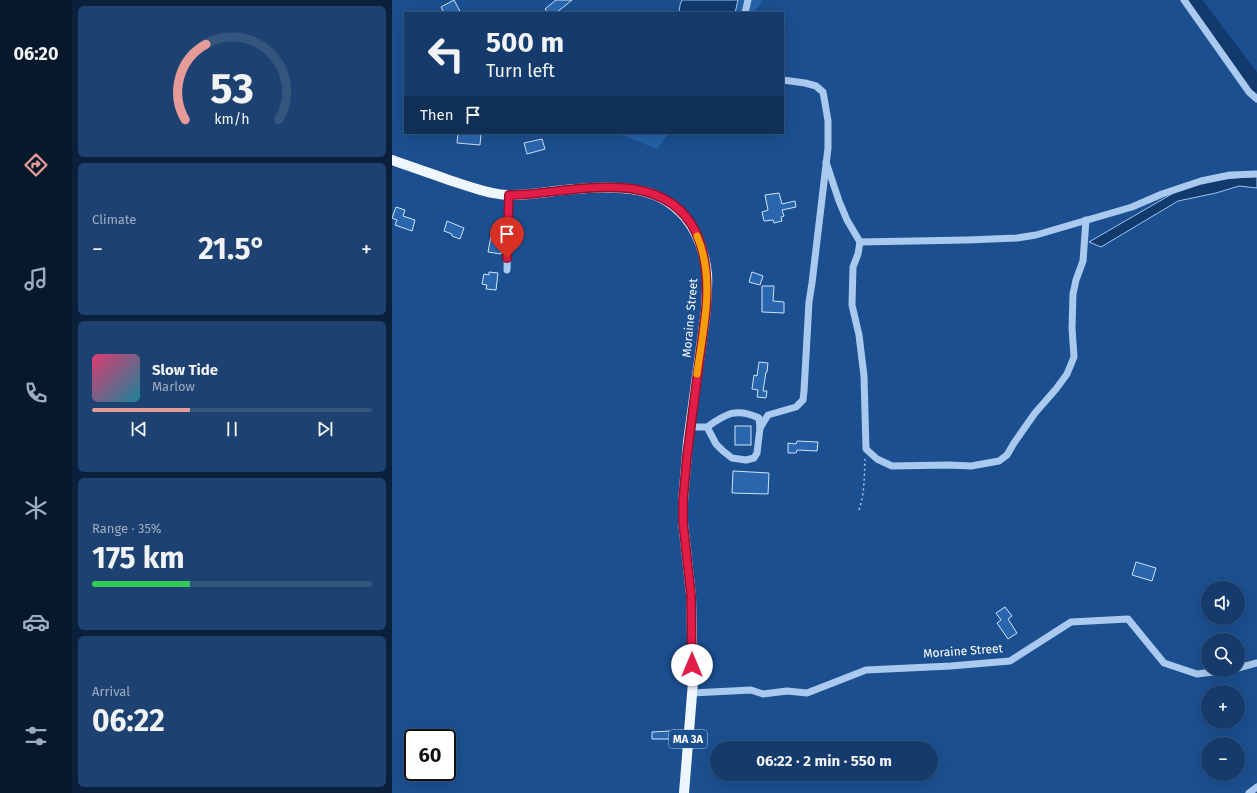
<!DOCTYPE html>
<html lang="en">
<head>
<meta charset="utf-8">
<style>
  body { margin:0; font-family:"Fira Sans",sans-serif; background:#1d4271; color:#f1f3f6; height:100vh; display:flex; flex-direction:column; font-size:15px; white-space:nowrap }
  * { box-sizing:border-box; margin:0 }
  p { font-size:13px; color:#9dadc1 }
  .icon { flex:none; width:22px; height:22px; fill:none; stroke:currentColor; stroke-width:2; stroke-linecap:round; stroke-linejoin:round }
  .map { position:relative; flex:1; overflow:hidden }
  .drawer { display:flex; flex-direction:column; gap:6px; padding:6px; background:#0b203b; width:320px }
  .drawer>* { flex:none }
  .top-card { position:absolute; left:12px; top:12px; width:380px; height:122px; border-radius:0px; box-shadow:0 4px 16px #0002,0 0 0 1px #33557e; background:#143b6b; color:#f1f3f6; overflow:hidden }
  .fabs { position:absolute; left:809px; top:581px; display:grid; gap:8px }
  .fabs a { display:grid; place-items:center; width:44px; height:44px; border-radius:50%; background:#143b6b; box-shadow:0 4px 16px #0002,0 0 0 1px #33557e; font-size:20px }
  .speed { position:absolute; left:12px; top:729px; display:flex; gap:8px; font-size:20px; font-weight:700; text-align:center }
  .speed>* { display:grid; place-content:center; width:52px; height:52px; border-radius:50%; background:#143b6b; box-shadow:0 4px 16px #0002,0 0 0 1px #33557e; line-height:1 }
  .speed .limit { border:2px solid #111; border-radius:6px; background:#fff; color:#111 }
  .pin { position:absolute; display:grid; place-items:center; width:34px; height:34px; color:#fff; margin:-41px -17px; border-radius:50% 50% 50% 0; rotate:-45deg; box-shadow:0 0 4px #0007 }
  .pin .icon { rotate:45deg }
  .me { position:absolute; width:44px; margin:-22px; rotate:0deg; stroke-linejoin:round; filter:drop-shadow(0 0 3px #0008) }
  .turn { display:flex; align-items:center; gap:14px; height:84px; padding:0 16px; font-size:18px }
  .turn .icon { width:52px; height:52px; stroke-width:2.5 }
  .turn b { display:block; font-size:28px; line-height:34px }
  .then { display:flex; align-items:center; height:38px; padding:0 16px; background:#0003; gap:8px; font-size:15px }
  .big { font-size:30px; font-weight:700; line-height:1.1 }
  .drawer .tile { flex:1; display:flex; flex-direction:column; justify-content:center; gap:6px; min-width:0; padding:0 14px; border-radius:6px; background:#1d4271 }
  .drawer .dial { align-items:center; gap:0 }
  .dial svg { height:104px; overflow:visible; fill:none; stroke:#33557e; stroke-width:7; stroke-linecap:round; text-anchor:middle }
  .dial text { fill:#f1f3f6; stroke:none }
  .song { display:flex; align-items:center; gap:12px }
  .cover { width:48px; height:48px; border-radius:6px; background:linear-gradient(135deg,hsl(340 70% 55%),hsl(190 70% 35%)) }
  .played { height:4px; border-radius:2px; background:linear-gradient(90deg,#e69b98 35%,#33557e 35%) }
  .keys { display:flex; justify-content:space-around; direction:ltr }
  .heat { display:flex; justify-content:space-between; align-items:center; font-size:22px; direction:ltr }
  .charge { height:6px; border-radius:3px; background:linear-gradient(90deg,#34c759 35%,#33557e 0) }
  .trip { position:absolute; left:318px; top:741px; width:228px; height:40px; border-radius:20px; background:#143b6b; box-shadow:0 4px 16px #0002,0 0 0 1px #33557e; font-weight:700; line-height:40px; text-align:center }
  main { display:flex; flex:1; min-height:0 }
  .tabs { display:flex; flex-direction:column; width:72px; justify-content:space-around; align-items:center; background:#08182b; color:#9dadc1 }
  .tabs .icon { width:28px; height:28px }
  .tabs .current { color:#e69b98 }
  .tabs b { font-size:18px; color:#f1f3f6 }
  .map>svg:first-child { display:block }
  .green { fill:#2461a8 }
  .water { fill:#123a6d; stroke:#9cc4f0 }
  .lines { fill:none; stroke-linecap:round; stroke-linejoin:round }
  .river { stroke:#123a6d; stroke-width:15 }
  .building { fill:#2a66ad; stroke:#cfe3fa }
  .path { stroke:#a9c9ee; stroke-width:1.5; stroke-dasharray:2 3; stroke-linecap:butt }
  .minor { stroke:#a9c9ee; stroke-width:7 }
  .major { stroke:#f0f6ff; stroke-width:10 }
  .route-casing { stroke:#92132f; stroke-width:10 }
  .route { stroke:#e11d48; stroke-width:7 }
  .slow { stroke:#f59e0b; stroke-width:7 }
  .labels { text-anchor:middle; stroke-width:4; stroke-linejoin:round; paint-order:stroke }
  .shield { fill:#1b4f8f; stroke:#bbcadd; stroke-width:1 }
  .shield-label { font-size:11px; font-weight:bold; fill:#fff }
  .street-label { font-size:12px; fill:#fff; stroke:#1b4f8f }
</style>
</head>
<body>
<main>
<nav class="tabs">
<b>06:20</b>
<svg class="icon current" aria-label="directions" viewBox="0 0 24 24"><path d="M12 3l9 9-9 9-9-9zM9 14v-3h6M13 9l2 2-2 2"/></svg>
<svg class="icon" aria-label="music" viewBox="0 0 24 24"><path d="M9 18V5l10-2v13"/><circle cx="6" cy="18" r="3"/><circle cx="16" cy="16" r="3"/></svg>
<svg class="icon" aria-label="phone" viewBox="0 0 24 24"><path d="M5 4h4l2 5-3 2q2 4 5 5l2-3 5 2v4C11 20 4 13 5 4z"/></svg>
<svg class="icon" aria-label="climate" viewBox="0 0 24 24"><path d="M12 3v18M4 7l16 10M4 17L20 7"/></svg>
<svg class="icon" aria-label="car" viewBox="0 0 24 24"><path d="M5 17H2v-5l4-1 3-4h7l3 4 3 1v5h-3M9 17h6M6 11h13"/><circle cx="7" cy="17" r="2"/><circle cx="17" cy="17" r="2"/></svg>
<svg class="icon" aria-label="filters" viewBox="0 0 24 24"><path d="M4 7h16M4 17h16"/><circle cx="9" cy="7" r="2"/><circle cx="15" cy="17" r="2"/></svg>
</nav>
<section class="drawer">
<div class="tile dial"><svg viewBox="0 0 100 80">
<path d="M14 69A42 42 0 1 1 86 69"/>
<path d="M14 69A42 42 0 0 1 30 11" stroke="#e69b98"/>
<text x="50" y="56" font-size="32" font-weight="700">53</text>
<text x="50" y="72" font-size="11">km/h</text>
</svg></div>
<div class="tile"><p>Climate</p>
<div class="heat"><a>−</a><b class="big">21.5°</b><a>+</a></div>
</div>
<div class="tile">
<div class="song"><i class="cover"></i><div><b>Slow Tide</b><p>Marlow</p></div></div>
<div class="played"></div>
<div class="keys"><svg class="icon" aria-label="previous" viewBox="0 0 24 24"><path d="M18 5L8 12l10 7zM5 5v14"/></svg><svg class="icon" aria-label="pause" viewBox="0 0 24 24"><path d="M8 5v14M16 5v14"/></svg><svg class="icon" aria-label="next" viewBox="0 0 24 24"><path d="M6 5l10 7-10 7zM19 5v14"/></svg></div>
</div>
<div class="tile"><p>Range · 35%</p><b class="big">175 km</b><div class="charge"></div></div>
<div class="tile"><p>Arrival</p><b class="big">06:22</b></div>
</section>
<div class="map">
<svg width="865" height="793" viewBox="0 0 865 793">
  <rect width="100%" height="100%" fill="#1b4f8f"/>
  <g class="green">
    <polygon points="301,0 371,0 362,13 291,13"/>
    <polygon points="225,133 277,133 265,149"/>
  </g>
  <g class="water">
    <polygon points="290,0 346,0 343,13 287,13 288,5"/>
    <polygon points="865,176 865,188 847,186 824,193 786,201 709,247 697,242 790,188 809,181"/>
  </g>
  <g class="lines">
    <polyline class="river" points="801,0 865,85"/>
  </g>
  <g class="building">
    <polygon points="62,0 69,13 52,13 49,7"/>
    <polygon points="164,0 180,0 164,13 156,13 153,9"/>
    <polygon points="66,133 89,134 88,145 65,143"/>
    <polygon points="150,139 153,149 135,154 132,143"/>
    <polygon points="387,193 390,204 403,201 404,207 390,210 392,216 389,217 390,221 382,223 381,220 372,221 370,212 376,210 373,195"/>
    <polygon points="4,207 13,210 11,216 23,220 20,231 3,225 5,220 0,218"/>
    <polygon points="55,221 72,228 68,239 60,236 60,234 52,231"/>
    <polygon points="99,236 111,238 109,254 96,252"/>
    <polygon points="97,272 106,273 104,290 94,289 95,285 90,284 92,274 97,275"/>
    <polygon points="360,272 371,276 368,285 357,282"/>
    <polygon points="370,286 382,286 381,301 392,302 392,313 370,312"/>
    <polygon points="367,362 376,363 375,372 374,372 371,391 375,391 374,398 365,397 366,390 360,389 362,375 365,376"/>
    <rect x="343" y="426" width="16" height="19"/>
    <polygon points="405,441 426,442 425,451 405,450 404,453 396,453 396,443 404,444"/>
    <polygon points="341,471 377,473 376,494 340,493"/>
    <polygon points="744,562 764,568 760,581 740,575"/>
    <polygon points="613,607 620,616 616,619 625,633 616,639 605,623 609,620 604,613"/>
    <polygon points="278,731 278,739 260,739 260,732"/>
  </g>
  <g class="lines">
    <path class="path" d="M467,510C473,492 472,477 473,459"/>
    <g class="minor">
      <polyline points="792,0 857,92 865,99"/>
      <polyline points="353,13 356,0"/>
      <polyline points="434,162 447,201 455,220 468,242 466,254 461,267 460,305 467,335 472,376 474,449 485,459 500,466 556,465 579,466 607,461 615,455 622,443 643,413 664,389 675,374 682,357 680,328 681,294 684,280 691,261 694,220"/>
      <polyline points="468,242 575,240 625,238 644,235 740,207 770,194 809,181 838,175 865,174"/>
      <polyline points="115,270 117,195"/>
      <path d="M298,427H315L324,444L331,451L340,458L354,460L362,458L365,453L368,428L367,418C344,407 334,414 315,427"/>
      <polyline points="368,428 376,415 404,407 411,400 412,391 417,302 420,283 436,148 436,121 433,103 431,92 424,86 413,83 391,80"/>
      <polyline points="846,668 865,663"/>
      <polyline points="300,693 359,690 371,694 395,691 415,693 474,670 559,666 618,661 679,622 736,619 772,663 805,674 838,670"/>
      <polyline points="857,793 865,787"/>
    </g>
    <path class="major" d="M0,160C19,167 38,173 57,180C76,186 96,194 116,195C139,196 162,190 185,189C203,187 221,187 239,189C286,195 310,229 315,274C316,286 314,298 314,310L296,442L291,501V522L299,595L301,682L292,793"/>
  </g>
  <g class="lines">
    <g class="route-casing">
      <path id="route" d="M115,258L117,195C140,195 162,191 184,189C203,187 223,186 242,189C307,200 318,253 314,310L295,456L291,501V522L299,595L300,665"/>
    </g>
    <use href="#route" class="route"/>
    <path class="slow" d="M305,236C324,280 311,329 305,374"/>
  </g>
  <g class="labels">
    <rect class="shield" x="277" y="730" width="38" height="18" rx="3"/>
    <g class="shield-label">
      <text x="296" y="743">MA 3A</text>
    </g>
    <g class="street-label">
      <text transform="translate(298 318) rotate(-85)" y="4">Moraine Street</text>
      <text transform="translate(571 651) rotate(-4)" y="4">Moraine Street</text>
    </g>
  </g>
</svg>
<div class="fabs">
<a><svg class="icon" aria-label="sound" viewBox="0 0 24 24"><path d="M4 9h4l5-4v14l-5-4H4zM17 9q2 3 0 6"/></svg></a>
<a><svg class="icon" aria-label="search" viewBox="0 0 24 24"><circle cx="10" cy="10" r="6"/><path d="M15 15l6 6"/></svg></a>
<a>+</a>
<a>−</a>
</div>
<div class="speed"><div class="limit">60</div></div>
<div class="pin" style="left:115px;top:258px;background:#d93025"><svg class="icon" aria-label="arrive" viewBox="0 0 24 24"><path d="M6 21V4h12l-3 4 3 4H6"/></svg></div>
<svg class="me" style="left:300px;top:665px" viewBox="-20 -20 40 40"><circle r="19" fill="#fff"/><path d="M0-13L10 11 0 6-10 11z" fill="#e11d48"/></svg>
<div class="trip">06:22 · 2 min · 550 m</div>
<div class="top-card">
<div class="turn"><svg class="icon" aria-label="left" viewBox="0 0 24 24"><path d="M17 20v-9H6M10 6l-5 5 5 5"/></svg><div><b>500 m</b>Turn left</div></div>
<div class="then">Then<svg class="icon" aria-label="arrive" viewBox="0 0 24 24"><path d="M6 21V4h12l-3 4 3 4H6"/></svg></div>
</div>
</div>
</main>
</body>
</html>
